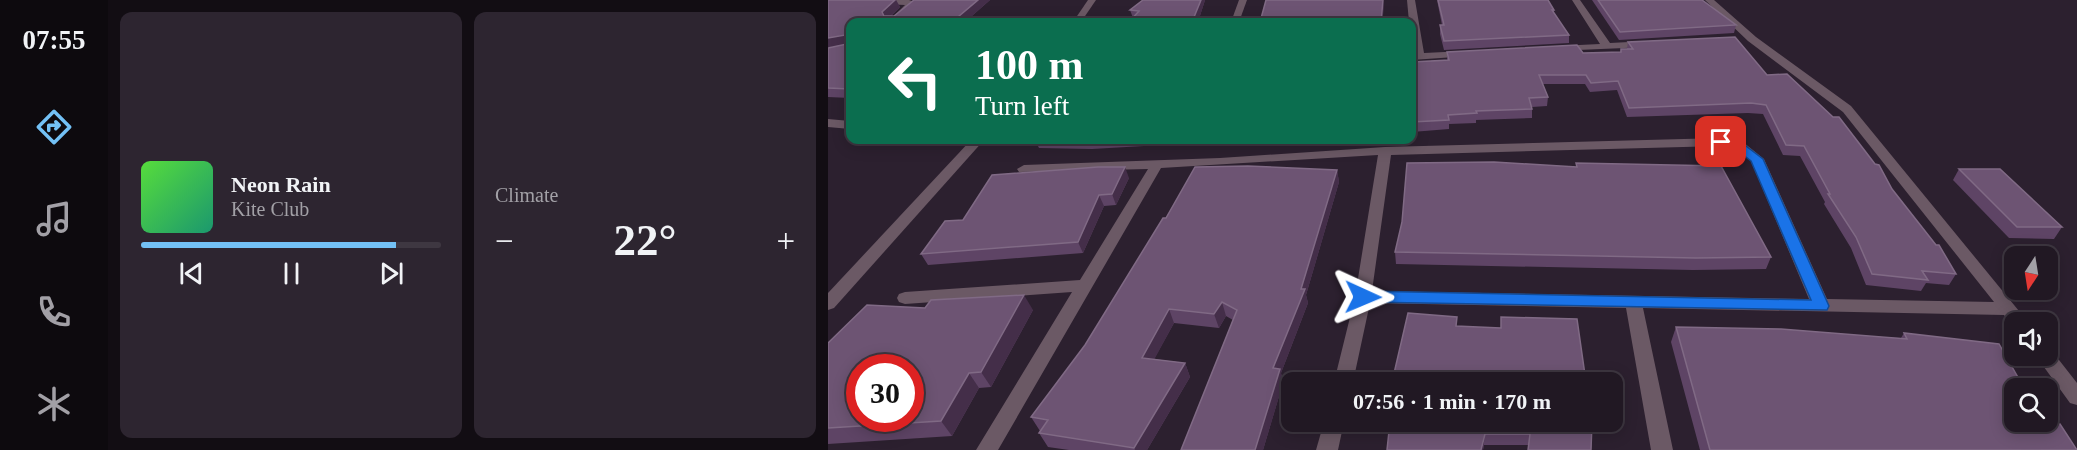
<!DOCTYPE html>
<html lang="en">
<head>
<meta charset="utf-8">
<style>
  body { margin:0; font-family:Georgia,serif; background:#2d2530; color:#f1f3f6; height:100vh; display:flex; flex-direction:column; font-size:22px; white-space:nowrap }
  * { box-sizing:border-box; margin:0 }
  p { font-size:20px; color:#a2a0a6 }
  .icon { flex:none; width:33px; height:33px; fill:none; stroke:currentColor; stroke-width:2; stroke-linecap:round; stroke-linejoin:round }
  .map { position:relative; flex:1; overflow:hidden }
  .side { display:flex; flex-direction:column; gap:12px; padding:12px; background:#120d13; width:720px }
  .side>* { flex:none }
  .top-card { position:absolute; left:18px; top:18px; width:570px; height:126px; border-radius:12px; box-shadow:0 3px 15px #0003,0 0 0 2px #3e3741; background:#0b6e4f; color:#fff; overflow:hidden }
  .needle { width:39px; rotate:192deg }
  .buttons { position:absolute; left:1176px; top:246px; display:grid; gap:12px }
  .buttons a { display:grid; place-items:center; width:54px; height:54px; border-radius:12px; background:#211823; box-shadow:0 3px 15px #0003,0 0 0 2px #3e3741; font-size:30px }
  .speed { position:absolute; left:18px; top:354px; display:flex; gap:12px; font-size:30px; font-weight:700; text-align:center }
  .speed>* { display:grid; place-content:center; width:78px; height:78px; border-radius:50%; background:#211823; box-shadow:0 3px 15px #0003,0 0 0 2px #3e3741; line-height:1 }
  .speed .limit { border:9px solid #d22; background:#fff; color:#111 }
  .pin { position:absolute; display:grid; place-items:center; width:51px; height:51px; color:#fff; margin:-26px; border-radius:12px; box-shadow:0 3px 9px #0006 }
  .me { position:absolute; width:66px; margin:-33px; rotate:91deg; stroke-linejoin:round; filter:drop-shadow(0 0 4px #0008) }
  .turn { display:flex; align-items:center; gap:21px; height:126px; padding:0 30px; font-size:27px }
  .turn .icon { width:78px; height:78px; stroke-width:2.5 }
  .turn b { display:block; font-size:42px; line-height:51px }
  .big { font-size:45px; font-weight:700; line-height:1.1 }
  .side .widget { flex:1; display:flex; flex-direction:column; justify-content:center; gap:9px; min-width:0; padding:0 21px; border-radius:12px; background:#2d2530 }
  .song { display:flex; align-items:center; gap:18px }
  .cover { width:72px; height:72px; border-radius:9px; background:linear-gradient(135deg,hsl(110 70% 55%),hsl(160 70% 35%)) }
  .played { height:6px; border-radius:3px; background:linear-gradient(90deg,#73c1f5 85%,#3e3741 85%) }
  .keys { display:flex; justify-content:space-around; direction:ltr }
  .heat { display:flex; justify-content:space-between; align-items:center; font-size:33px; direction:ltr }
  .side .tiles { flex:1; display:grid; gap:12px; grid-template-columns:repeat(2,1fr) }
  .trip { position:absolute; left:453px; top:372px; width:342px; height:60px; border-radius:12px; background:#211823; box-shadow:0 3px 15px #0003,0 0 0 2px #3e3741; font-weight:700; line-height:60px; text-align:center }
  main { display:flex; flex:1; min-height:0 }
  .tab-bar { display:flex; flex-direction:column; width:108px; justify-content:space-around; align-items:center; background:#0d0a0e; color:#a2a0a6 }
  .tab-bar .icon { width:42px; height:42px }
  .tab-bar .active { color:#73c1f5 }
  .tab-bar b { font-size:27px; color:#f1f3f6 }
  .map>svg:first-child { display:block }
  .lines { fill:none; stroke-linecap:round; stroke-linejoin:round }
  .minor { fill:#6b5965; fill-rule:evenodd }
  .tertiary { fill:#6b5965; fill-rule:evenodd }
  .wall { fill:#5e4465 }
  .shaded-wall { fill:#442e49 }
  .building { fill:#6d5473; stroke:#806a85; stroke-width:1.5; fill-rule:evenodd }
  .route { fill:#1a73e8; stroke:#114b97; stroke-width:1.5 }
</style>
</head>
<body>
<main>
<nav class="tab-bar">
<b>07:55</b>
<svg class="icon active" aria-label="directions" viewBox="0 0 24 24"><path d="M12 3l9 9-9 9-9-9zM9 14v-3h6M13 9l2 2-2 2"/></svg>
<svg class="icon" aria-label="music" viewBox="0 0 24 24"><path d="M9 18V5l10-2v13"/><circle cx="6" cy="18" r="3"/><circle cx="16" cy="16" r="3"/></svg>
<svg class="icon" aria-label="phone" viewBox="0 0 24 24"><path d="M5 4h4l2 5-3 2q2 4 5 5l2-3 5 2v4C11 20 4 13 5 4z"/></svg>
<svg class="icon" aria-label="climate" viewBox="0 0 24 24"><path d="M12 3v18M4 7l16 10M4 17L20 7"/></svg>
</nav>
<section class="side">
<div class="tiles">
<div class="widget">
<div class="song"><i class="cover"></i><div><b>Neon Rain</b><p>Kite Club</p></div></div>
<div class="played"></div>
<div class="keys"><svg class="icon" aria-label="previous" viewBox="0 0 24 24"><path d="M18 5L8 12l10 7zM5 5v14"/></svg><svg class="icon" aria-label="pause" viewBox="0 0 24 24"><path d="M8 5v14M16 5v14"/></svg><svg class="icon" aria-label="next" viewBox="0 0 24 24"><path d="M6 5l10 7-10 7zM19 5v14"/></svg></div>
</div>
<div class="widget"><p>Climate</p>
<div class="heat"><a>−</a><b class="big">22°</b><a>+</a></div>
</div>
</div>
</section>
<div class="map">
<svg width="1249" height="450" viewBox="0 0 1249 450">
  <rect width="100%" height="100%" fill="#2c202f"/>
  <g class="lines">
    <g class="minor">
      <polygon points="29,0 81,0 84,1 88,8 69,22 60,22 77,5 33,3"/>
      <polygon points="411,0 419,0 411,22 403,22"/>
      <polygon points="579,0 587,0 596,53 637,51 641,52 641,56 584,60 585,54 584,22 581,22"/>
      <polygon points="744,0 752,0 782,43 820,41 825,44 820,47 726,51 726,47 730,46 772,44"/>
      <path d="M877,0H886L928,37L1023,106L1200,322H1186L1185,327L1176,315L815,308L845,450H823L798,308L542,303L525,382H506L527,297L550,155L333,168L170,450H148L244,292L77,304L71,302L69,298L71,294L77,292L252,280L320,169L191,172L189,169L196,165L392,158L557,147L893,138L915,142L936,159L999,299L1166,302L1015,112L920,41ZM893,146L906,148L923,161L981,299L544,291L563,155Z"/>
      <polygon points="0,119 22,121 22,129 0,127"/>
      <polygon points="1220,350 1224,351 1249,383 1249,405 1242,403 1208,356 1220,356"/>
      <polygon points="496,422 516,422 510,450 488,450"/>
    </g>
    <g class="tertiary">
      <polygon points="260,0 268,0 253,22 245,22"/>
      <polygon points="143,140 156,140 6,308 0,310 0,293"/>
    </g>
  </g>
  <g class="wall">
    <polygon points="0,0 68,0 72,7 63,16 66,16 86,0 162,0 137,22 22,22 22,98 0,97 0,48 8,46 0,47"/>
    <polygon points="315,0 377,0 370,22 301,22 305,18 302,10"/>
    <polygon points="609,0 720,0 726,10 726,13 741,35 741,43 616,50 612,34 612,25 614,25"/>
    <polygon points="764,0 874,0 908,25 906,33 791,40"/>
    <polygon points="800,42 939,75 1064,189 1128,274 1121,285 1098,283 1093,291 1038,285 1023,248 996,204 997,202 972,156 955,155 935,114 920,113 799,117 789,90 762,92 757,84 715,84 720,97 719,106 704,107 704,118 648,120 648,123 621,124 621,129 584,132 584,62 619,60 619,52 755,53 792,52 793,49 799,49"/>
    <polygon points="207,140 332,140 331,142 317,143 316,146 264,149 211,148"/>
    <polygon points="391,140 446,140 392,143"/>
    <polygon points="748,163 943,257 938,269 865,270 568,264 567,252 748,167"/>
    <polygon points="1131,169 1234,227 1226,239 1181,238 1125,180"/>
    <polygon points="509,170 511,182 478,295 480,303 453,373 455,383 435,450 353,450 405,320 398,316 391,328 346,323 326,359 357,363 362,377 319,450 241,450 220,447 211,433 213,431 212,431 203,417 257,345 338,218"/>
    <polygon points="301,178 288,205 276,206 255,253 100,265 93,254 135,220"/>
    <polygon points="97,308 205,310 163,387 151,388 124,436 0,444 0,343"/>
    <polygon points="848,327 1073,338 1076,333 1216,423 1249,450 872,450 843,342"/>
    <polygon points="562,422 764,422 700,445 656,445 655,450 559,450"/>
  </g>
  <g class="shaded-wall">
    <polygon points="67,0 68,0 72,7 58,20 54,12"/>
    <polygon points="150,0 162,0 137,22 124,22"/>
    <polygon points="373,0 377,0 370,22 364,22"/>
    <polygon points="555,0 556,8 554,22 553,22"/>
    <polygon points="17,35 22,44 0,47 0,38"/>
    <polygon points="313,140 316,140 317,143 316,146"/>
    <polygon points="297,167 301,178 288,205 284,194"/>
    <polygon points="509,170 511,182 478,295 480,303 453,373 455,383 435,450 427,450 445,368"/>
    <polygon points="271,195 276,206 255,253 250,242"/>
    <polygon points="196,295 205,310 163,387 153,372"/>
    <polygon points="394,302 398,316 391,328 386,314"/>
    <polygon points="341,309 346,323 320,371 314,358"/>
    <polygon points="357,363 362,377 319,450 307,450 306,448"/>
    <polygon points="141,373 151,388 124,436 113,421"/>
    <polygon points="657,434 655,450 653,450"/>
  </g>
  <g class="building">
    <polygon points="0,0 67,0 54,12 56,16 66,16 86,0 150,0 124,22 22,22 22,89 0,88 0,48 19,44 17,35 0,38"/>
    <polygon points="315,0 373,0 364,22 301,22 311,11 302,10"/>
    <polygon points="438,0 555,0 553,22 432,22"/>
    <polygon points="610,0 720,0 726,10 724,10 741,35 616,41 612,25 616,25"/>
    <polygon points="770,0 874,0 908,25 792,32"/>
    <polygon points="907,37 939,75 959,74 1005,117 1011,117 1047,164 1051,165 1064,189 1108,245 1111,245 1128,274 1094,271 1100,280 1044,274 1028,237 1000,194 1002,194 976,146 958,145 938,105 923,103 801,108 790,81 763,83 758,75 711,75 720,97 701,98 704,109 648,111 649,113 620,115 621,120 584,122 584,62 621,60 619,52 749,45 755,53 793,52 793,49 805,49 800,42"/>
    <polygon points="666,162 749,167 748,163 893,166 943,257 868,258 567,252 574,222 579,163"/>
    <polygon points="420,166 509,170 473,289 477,289 445,368 452,369 427,450 353,450 409,310 394,302 386,314 341,309 314,358 357,363 306,448 211,433 220,420 203,417 257,345 335,218 338,218 367,167"/>
    <polygon points="270,167 297,167 284,194 271,195 250,242 93,254 117,221 135,220 164,175"/>
    <polygon points="1131,169 1172,169 1234,227 1189,227"/>
    <path d="M196,295L153,372L141,373L113,421L0,428V343L39,305L97,308L103,300ZM32,368H82V418H32Z"/>
    <polygon points="580,313 629,317 628,326 673,328 673,317 749,319 758,382 564,382"/>
    <polygon points="848,327 953,329 1079,339 1076,333 1171,344 1196,388 1186,388 1186,422 1215,422 1216,423 1232,424 1249,450 882,450"/>
    <polygon points="562,422 764,422 763,450 700,450 702,434 657,434 653,450 559,450"/>
  </g>
  <polygon class="route" points="893,139 914,143 935,159 1001,306 999,310 535,302 530,301 527,297 530,293 535,291 983,300 923,161 906,148 889,145 889,140"/>
</svg>
<div class="buttons">
<a><svg class="needle" viewBox="-14 -14 28 28"><path d="M0-13l5 13h-10z" fill="#e53935"/><path d="M0 13l5-13h-10z" fill="#a2a0a6"/></svg></a>
<a><svg class="icon" aria-label="sound" viewBox="0 0 24 24"><path d="M4 9h4l5-4v14l-5-4H4zM17 9q2 3 0 6"/></svg></a>
<a><svg class="icon" aria-label="search" viewBox="0 0 24 24"><circle cx="10" cy="10" r="6"/><path d="M15 15l6 6"/></svg></a>
</div>
<div class="speed"><div class="limit">30</div></div>
<div class="pin" style="left:893px;top:142px;background:#d93025"><svg class="icon" aria-label="arrive" viewBox="0 0 24 24"><path d="M6 21V4h12l-3 4 3 4H6"/></svg></div>
<svg class="me" style="left:535px;top:297px" viewBox="-20 -20 40 40"><path d="M0-17L14 15 0 8-14 15z" fill="#1a73e8" stroke="#fff" stroke-width="4"/></svg>
<div class="trip">07:56 · 1 min · 170 m</div>
<div class="top-card">
<div class="turn"><svg class="icon" aria-label="left" viewBox="0 0 24 24"><path d="M17 20v-9H6M10 6l-5 5 5 5"/></svg><div><b>100 m</b>Turn left</div></div>
</div>
</div>
</main>
</body>
</html>
